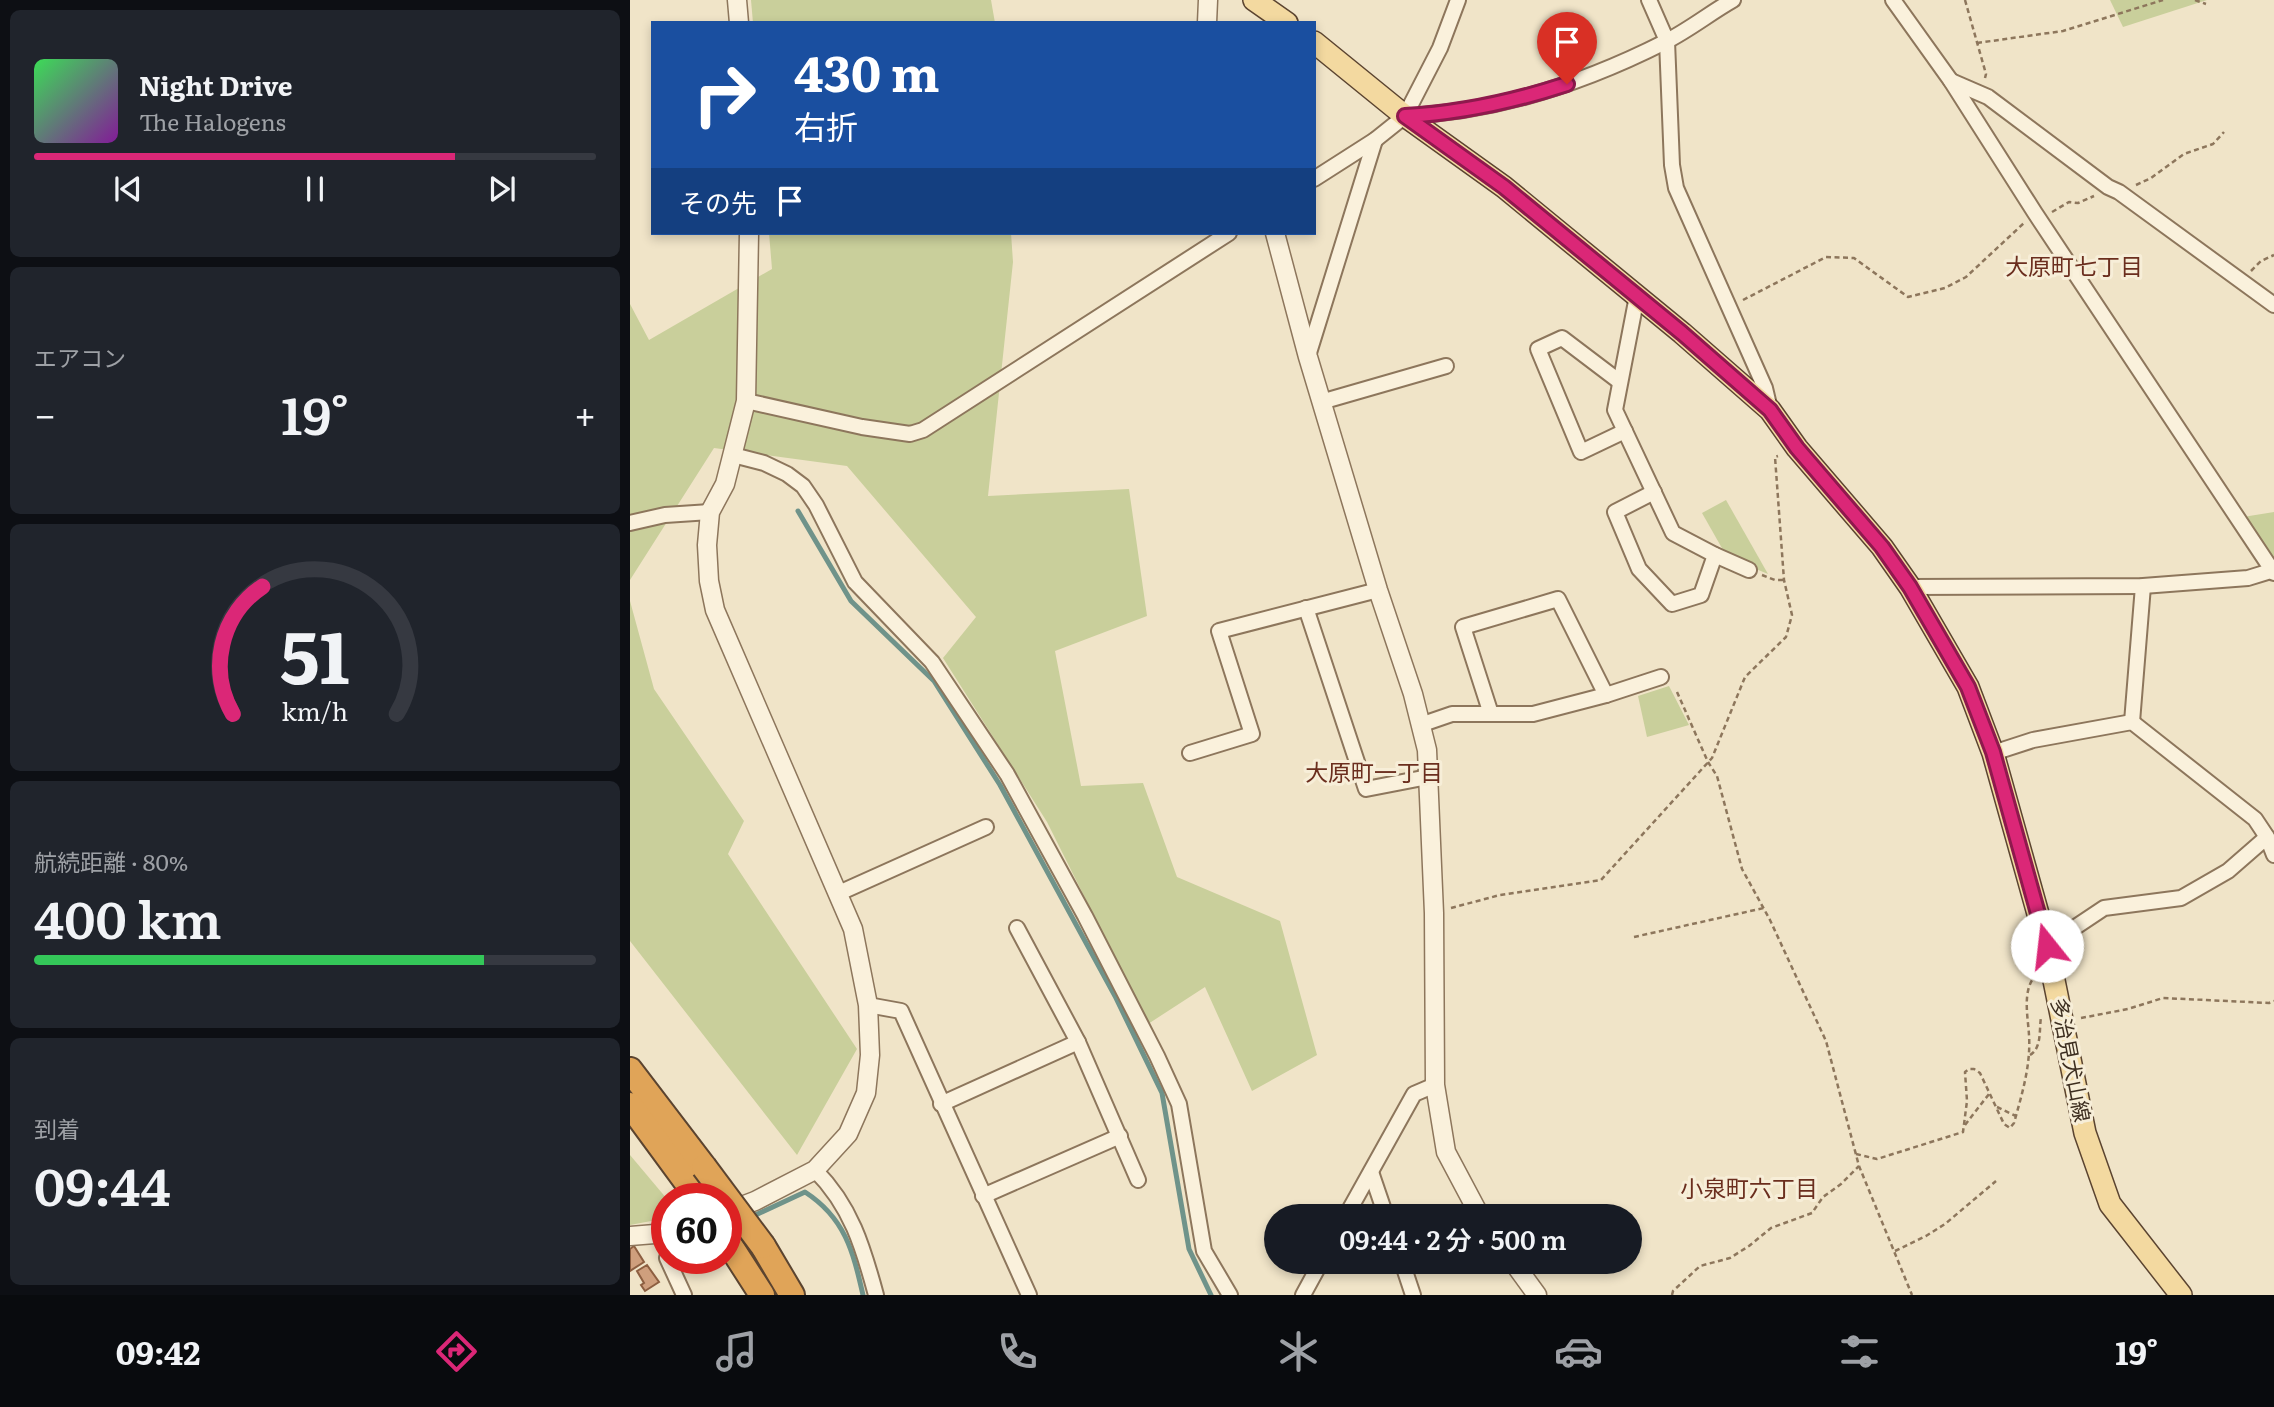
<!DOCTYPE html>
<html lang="ja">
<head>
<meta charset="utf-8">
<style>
  body { margin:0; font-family:Literata,"Noto Sans JP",serif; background:#20242c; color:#f1f3f6; height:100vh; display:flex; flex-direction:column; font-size:26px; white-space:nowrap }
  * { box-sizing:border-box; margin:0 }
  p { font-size:23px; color:#9ea1a6 }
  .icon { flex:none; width:38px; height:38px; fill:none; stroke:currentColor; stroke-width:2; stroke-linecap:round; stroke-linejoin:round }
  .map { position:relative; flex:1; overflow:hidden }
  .side { display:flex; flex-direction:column; gap:10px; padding:10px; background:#0d0f14; width:630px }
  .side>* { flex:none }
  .hud { position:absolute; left:21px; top:21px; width:665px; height:214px; border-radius:0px; box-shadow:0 4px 10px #0003; background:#1a4fa0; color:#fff; overflow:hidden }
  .speed { position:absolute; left:21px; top:1183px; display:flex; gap:14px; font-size:35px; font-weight:700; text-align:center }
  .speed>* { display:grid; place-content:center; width:91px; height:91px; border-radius:50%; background:#171b24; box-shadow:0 4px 10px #0003; line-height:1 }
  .speed .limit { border:10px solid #d22; background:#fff; color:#111 }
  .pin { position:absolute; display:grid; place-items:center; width:60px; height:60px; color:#fff; margin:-72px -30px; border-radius:50% 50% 50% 0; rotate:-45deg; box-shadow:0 0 7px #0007 }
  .pin .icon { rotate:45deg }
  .me { position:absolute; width:77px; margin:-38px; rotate:344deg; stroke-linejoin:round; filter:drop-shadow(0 0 5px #0008) }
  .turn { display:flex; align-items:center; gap:24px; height:147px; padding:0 28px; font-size:32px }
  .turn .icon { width:91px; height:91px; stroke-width:2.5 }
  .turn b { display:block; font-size:49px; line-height:60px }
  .then { display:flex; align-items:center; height:66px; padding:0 28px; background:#0003; gap:14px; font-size:26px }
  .big { font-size:52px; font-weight:600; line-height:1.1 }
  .side .card { flex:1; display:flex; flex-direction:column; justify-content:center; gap:10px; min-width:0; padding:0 24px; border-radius:10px; background:#20242c }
  .side .dial { align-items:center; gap:0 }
  .dial svg { height:182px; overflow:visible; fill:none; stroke:#363941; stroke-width:7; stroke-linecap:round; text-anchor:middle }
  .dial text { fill:#f1f3f6; stroke:none }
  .song { display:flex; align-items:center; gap:21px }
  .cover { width:84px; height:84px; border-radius:10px; background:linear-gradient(135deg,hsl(130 70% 55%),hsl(290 70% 35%)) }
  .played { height:7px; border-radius:4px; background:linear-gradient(90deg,#db2777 75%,#363941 75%) }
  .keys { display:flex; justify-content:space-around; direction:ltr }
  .heat { display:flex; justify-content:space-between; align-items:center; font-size:38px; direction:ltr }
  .charge { height:10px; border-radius:5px; background:linear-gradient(90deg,#34c759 80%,#363941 0) }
  .trip { position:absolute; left:634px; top:1204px; width:378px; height:70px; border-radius:35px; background:#171b24; box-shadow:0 4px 10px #0003; font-weight:600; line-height:70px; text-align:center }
  .dock { display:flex; height:112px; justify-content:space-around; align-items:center; background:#090b0e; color:#9ea1a6 }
  .dock .icon { width:49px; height:49px }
  .dock .on { color:#db2777 }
  .dock b { font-size:32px; color:#f1f3f6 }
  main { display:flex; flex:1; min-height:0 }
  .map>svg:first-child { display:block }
  .green { fill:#c9cf9b }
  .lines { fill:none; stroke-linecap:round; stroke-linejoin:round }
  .stream { stroke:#6f938a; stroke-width:5 }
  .building { fill:#cf9f7d; stroke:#8d5f41; stroke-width:2 }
  .minor-casing { stroke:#8d765c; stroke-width:18 }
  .tertiary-casing { stroke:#8d765c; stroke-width:21 }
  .primary-casing { stroke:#5b4430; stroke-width:24 }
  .motorway-casing { stroke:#5b4430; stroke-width:28 }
  .path { stroke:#8d765c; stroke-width:2.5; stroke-dasharray:5 3.5; stroke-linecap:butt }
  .minor { stroke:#faf1dc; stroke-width:14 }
  .tertiary { stroke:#faf1dc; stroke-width:18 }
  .primary { stroke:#f3d9a0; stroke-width:21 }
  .motorway { stroke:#e0a458; stroke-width:24 }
  .motorway-bridge-casing { stroke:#5b4430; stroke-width:28; stroke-linecap:butt }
  .motorway-bridge { stroke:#e0a458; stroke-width:24 }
  .route-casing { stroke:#8e194d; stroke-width:18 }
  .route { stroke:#db2777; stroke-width:12 }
  .labels { text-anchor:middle; stroke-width:6; stroke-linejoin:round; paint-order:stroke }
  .street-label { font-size:21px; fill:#3d2e20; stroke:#f7eed8 }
  .neighbourhood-label { font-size:23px; fill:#6b2e1e; stroke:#f7eed8 }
</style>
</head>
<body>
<main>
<section class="side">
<div class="card">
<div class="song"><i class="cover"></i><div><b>Night Drive</b><p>The Halogens</p></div></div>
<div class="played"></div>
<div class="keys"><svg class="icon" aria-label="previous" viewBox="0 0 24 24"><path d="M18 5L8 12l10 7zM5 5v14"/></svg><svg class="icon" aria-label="pause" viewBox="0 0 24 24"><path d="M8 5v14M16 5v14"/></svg><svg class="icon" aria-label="next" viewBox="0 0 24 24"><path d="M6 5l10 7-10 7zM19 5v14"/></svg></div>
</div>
<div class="card"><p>エアコン</p>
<div class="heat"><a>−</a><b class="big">19°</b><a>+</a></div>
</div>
<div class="card dial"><svg viewBox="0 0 100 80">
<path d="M14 69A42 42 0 1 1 86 69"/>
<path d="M14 69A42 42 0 0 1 27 13" stroke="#db2777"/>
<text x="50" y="56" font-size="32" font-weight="700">51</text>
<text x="50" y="72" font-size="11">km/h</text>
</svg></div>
<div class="card"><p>航続距離 · 80%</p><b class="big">400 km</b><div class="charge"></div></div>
<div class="card"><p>到着</p><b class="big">09:44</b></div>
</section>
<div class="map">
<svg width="1644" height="1295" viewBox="0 0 1644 1295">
  <rect width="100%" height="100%" fill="#f0e4c8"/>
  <g class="green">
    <polygon points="121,0 361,0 365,23 123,23"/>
    <polygon points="1480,0 1577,0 1493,27"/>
    <polygon points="139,233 381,233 383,262 358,496 499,489 517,616 425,651 451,786 513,783 547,877 650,921 687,1055 622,1091 575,987 518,1024 417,822 313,658 346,617 217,466 84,448 0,580 0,304 19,340 142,269"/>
    <polygon points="1096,500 1138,574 1097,557 1072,513"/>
    <polygon points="1644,512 1644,561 1613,517"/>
    <polygon points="0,601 24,689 114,821 98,854 227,1049 167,1155 0,941"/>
    <polygon points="1039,686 1059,725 1017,737 1008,696"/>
    <polygon points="0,1155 37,1199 37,1218 0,1225"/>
  </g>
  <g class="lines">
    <g class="stream">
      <polyline points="168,511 221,601 304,681 370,785 485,996 532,1093 559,1249 581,1295"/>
      <path d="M119,1218L175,1192C215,1218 223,1251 233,1295"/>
    </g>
  </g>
  <g class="building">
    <polygon points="4,1246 14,1262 0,1271 0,1249"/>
    <polygon points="17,1265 29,1282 15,1291 11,1285 14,1283 7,1271"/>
  </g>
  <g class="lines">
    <g class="minor-casing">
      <g id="minor">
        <polyline points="1019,0 1037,41 1042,165 1046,188 1135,388 1140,409"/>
        <polyline points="1263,0 1321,81 1405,213 1644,573"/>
        <polyline points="1321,81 1358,97 1478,187 1489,192 1644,305"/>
        <path d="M775,116C866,112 954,83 1035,42C1059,30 1080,13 1103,0"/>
        <polyline points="684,179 745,140 775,116 810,48 828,0"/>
        <polyline points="1007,296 985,410 1043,533 1085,555 1119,570"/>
        <polyline points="678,356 745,140"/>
        <polyline points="990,382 932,338 908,349 951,452 995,431"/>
        <polyline points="116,401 232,427 280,434 293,430 599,233"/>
        <polyline points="691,402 816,366"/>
        <polyline points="103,455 134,463 157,474 173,486 186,505 225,582 302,662 377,774 455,916 527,1056 549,1104 574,1251 600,1295"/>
        <polyline points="1024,492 985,512 1009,569 1042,604 1071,595 1085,555"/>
        <polyline points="0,523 35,515 80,512"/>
        <polyline points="1280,587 1513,586 1618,578 1644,570"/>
        <polyline points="676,608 736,789 798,777"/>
        <polyline points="861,714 833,627 928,599 976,695"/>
        <polyline points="1502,722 1513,586"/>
        <polyline points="790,725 822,714 903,714 976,695 1031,677"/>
        <polyline points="560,753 622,734 589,631 748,590"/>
        <polyline points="1363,753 1403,740 1502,722 1625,819 1637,837 1644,855"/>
        <polyline points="209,893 356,827"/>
        <polyline points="387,928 448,1042 508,1180"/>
        <polyline points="1417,946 1474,908 1551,898 1598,871 1637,837"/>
        <polyline points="238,1005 271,1011 399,1295"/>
        <polyline points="311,1104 448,1042"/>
        <path d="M185,1170C221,1206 233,1247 246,1295"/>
        <polyline points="741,1172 756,1216"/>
        <polyline points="353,1196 490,1136"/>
        <polyline points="716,1216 784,1094 805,1085"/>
        <polyline points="37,1258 54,1295"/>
        <polyline points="772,1262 783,1295"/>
        <polyline points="673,1295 691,1262"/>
      </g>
    </g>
    <g class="tertiary-casing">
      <g id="tertiary">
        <polyline points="107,0 109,23"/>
        <polyline points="577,23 578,0"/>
        <polyline points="645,233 678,357 748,590 783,694 797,750 804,913 805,1085 816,1152 850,1216"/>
        <polyline points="96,1212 125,1201 185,1170 218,1134 236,1093 240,1055 238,1005 223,929 85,610 79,581 77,545 80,512 95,484 116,401 119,233"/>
        <polyline points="0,1236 37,1233"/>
        <polyline points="883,1262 907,1295"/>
      </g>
    </g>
    <g class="primary-casing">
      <g id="primary">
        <polyline points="624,0 657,23"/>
        <polyline points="684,42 775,116 874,187 1052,333 1140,410 1167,448 1252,547 1280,587 1338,687 1363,753 1417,946 1455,1133 1480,1204 1551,1295"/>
      </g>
    </g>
    <g class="motorway-casing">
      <g id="motorway">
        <polyline points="0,1070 74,1167"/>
        <polyline points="0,1105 69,1199"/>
        <polyline points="96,1239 132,1295"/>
        <polyline points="133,1246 162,1295"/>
      </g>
    </g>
    <g class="path">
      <polyline points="1335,0 1356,74 1355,78"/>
      <polyline points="1565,0 1576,4"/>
      <polyline points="1347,43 1433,31 1533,0"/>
      <polyline points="1506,185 1521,178 1554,154 1583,144 1594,132"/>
      <polyline points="1422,212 1439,202 1448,203 1464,196"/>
      <polyline points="1621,271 1631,261 1644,255"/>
      <polyline points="1113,300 1196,257 1224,258 1278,297 1315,288 1336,277 1394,223"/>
      <polyline points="1132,575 1145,580 1153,580"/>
      <polyline points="1047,692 1078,762 1087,776 1112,869 1140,920 1196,1041 1229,1166 1282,1295"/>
      <polyline points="821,908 870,895 971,880 1082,758 1115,677 1156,637 1162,615 1154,580 1145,457 1148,456"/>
      <polyline points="1004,937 1134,908"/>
      <polyline points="1451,1018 1498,1009 1533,998 1639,1003 1644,1001"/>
      <path d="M1400,1055C1412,1048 1409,1030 1411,1017"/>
      <polyline points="1367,1107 1386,1116"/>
      <polyline points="1335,1125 1359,1094"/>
      <path d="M1226,1154L1247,1159L1333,1132L1337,1101L1335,1072L1339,1069H1344L1350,1073L1374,1124L1380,1128L1384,1123C1392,1094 1401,1065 1399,1035C1398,1017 1392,991 1405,976"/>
      <polyline points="1265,1251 1296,1236 1315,1224 1366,1181"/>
      <polyline points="1042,1295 1043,1291 1070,1266 1100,1258 1119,1246 1141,1228 1182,1213 1193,1197 1211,1184 1229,1166"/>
    </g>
    <use href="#minor" class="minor"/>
    <use href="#tertiary" class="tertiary"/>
    <use href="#primary" class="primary"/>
    <use href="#motorway" class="motorway"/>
    <g class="motorway-bridge-casing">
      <polyline id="motorway-bridge" points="74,1167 133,1246"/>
    </g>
    <use href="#motorway-bridge" class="motorway-bridge"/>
  </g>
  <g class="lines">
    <g class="route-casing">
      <path id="route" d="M937,84C885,101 831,113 775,116L874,187L1052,333L1140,410L1167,448L1252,547L1280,587L1338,687L1363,752L1417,946"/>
    </g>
    <use href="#route" class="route"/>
  </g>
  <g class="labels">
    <g class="street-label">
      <text transform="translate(1440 1060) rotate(79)" y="7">多治見犬山線</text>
    </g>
    <g class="neighbourhood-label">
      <text x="1444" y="275">大原町七丁目</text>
      <text x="744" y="781">大原町一丁目</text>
      <text x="1119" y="1197">小泉町六丁目</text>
    </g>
  </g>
</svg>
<div class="speed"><div class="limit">60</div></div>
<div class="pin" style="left:937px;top:84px;background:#d93025"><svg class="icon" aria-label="arrive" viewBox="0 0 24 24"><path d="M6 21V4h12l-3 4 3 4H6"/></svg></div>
<svg class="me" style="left:1417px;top:946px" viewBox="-20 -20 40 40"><circle r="19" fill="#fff"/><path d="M0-13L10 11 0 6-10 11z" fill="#db2777"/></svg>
<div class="trip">09:44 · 2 分 · 500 m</div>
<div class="hud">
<div class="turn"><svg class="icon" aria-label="right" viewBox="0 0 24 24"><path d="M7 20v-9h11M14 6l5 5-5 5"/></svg><div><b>430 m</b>右折</div></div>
<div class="then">その先<svg class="icon" aria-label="arrive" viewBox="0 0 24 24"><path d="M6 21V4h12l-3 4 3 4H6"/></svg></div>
</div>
</div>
</main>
<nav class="dock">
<b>09:42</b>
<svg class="icon on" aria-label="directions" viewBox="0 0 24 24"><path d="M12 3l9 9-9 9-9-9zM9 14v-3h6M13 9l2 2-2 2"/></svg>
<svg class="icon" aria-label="music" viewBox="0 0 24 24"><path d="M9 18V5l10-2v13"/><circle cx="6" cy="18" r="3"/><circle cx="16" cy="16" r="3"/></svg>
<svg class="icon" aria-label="phone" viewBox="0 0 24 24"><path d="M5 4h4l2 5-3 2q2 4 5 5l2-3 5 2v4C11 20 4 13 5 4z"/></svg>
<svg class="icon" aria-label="climate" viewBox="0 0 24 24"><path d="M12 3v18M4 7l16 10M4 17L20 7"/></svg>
<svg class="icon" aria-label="car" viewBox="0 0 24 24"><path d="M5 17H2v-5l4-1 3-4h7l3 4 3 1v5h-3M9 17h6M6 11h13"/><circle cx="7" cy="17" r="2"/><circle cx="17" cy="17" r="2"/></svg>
<svg class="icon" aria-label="filters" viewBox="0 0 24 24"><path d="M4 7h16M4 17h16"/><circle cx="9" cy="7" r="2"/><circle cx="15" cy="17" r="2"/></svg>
<b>19°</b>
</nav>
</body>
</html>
